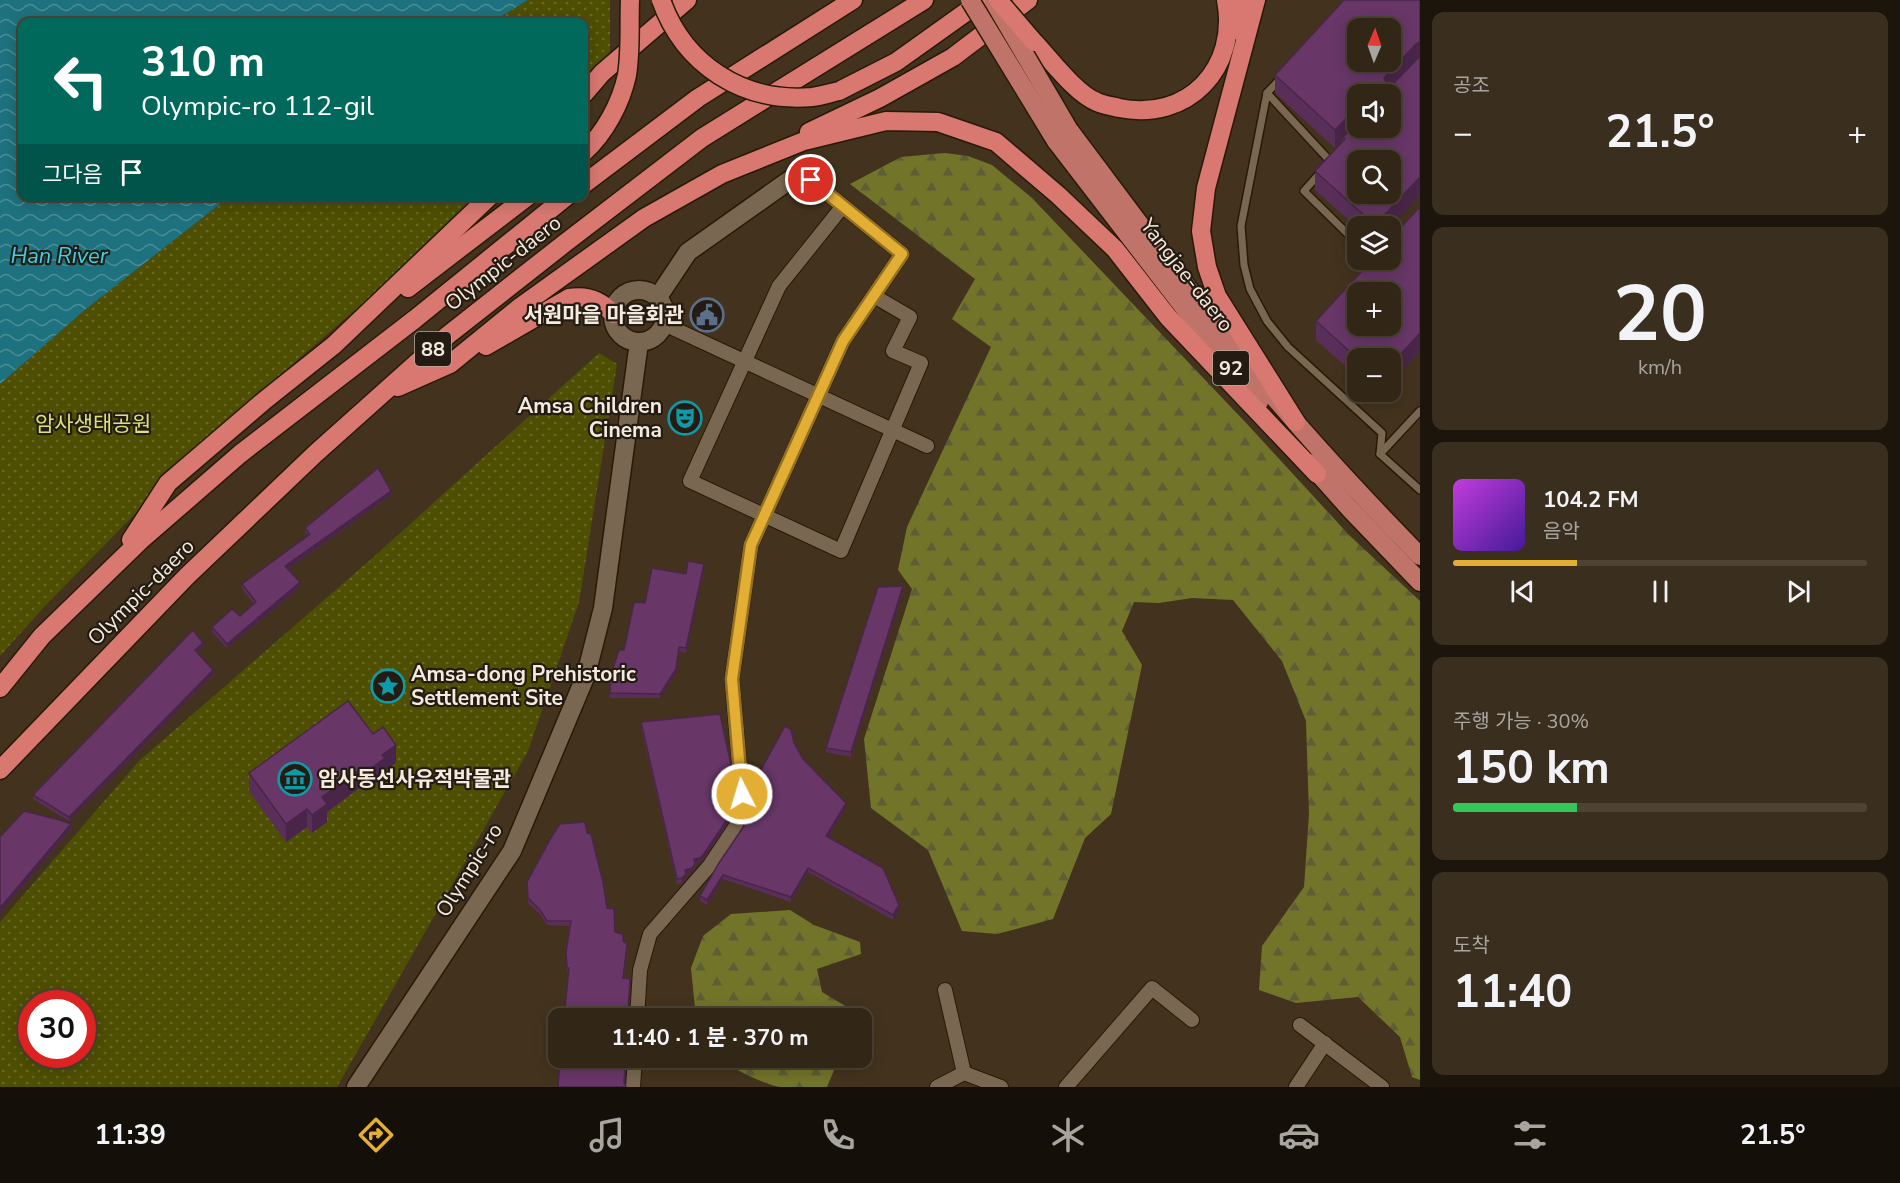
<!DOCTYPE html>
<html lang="ko">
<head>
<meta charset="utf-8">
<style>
  body { margin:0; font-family:"Nunito Sans","Noto Sans KR",sans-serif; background:#3a2e1f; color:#f1f3f6; height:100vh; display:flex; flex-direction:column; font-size:22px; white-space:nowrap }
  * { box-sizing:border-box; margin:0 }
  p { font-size:20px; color:#a8a5a1 }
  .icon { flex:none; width:33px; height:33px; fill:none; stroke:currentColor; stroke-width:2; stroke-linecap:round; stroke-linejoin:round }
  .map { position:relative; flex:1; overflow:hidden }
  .panel { display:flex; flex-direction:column; gap:12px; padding:12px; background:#1c150c; width:480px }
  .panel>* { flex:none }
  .guide { position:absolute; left:18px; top:18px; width:570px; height:183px; border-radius:12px; box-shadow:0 3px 15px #0003,0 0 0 2px #4d4335; background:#00695c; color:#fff; overflow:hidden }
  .needle { width:39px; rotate:2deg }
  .controls { position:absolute; left:1347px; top:18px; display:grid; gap:12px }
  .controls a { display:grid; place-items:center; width:54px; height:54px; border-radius:12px; background:#322616; box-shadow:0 3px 15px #0003,0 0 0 2px #4d4335; font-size:30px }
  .speed { position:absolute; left:18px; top:990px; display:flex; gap:12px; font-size:30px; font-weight:700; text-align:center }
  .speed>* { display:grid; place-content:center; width:78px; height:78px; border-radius:50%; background:#322616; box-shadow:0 3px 15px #0003,0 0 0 2px #4d4335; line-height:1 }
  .speed .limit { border:9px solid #d22; background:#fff; color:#111 }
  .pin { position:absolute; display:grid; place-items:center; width:51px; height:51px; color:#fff; margin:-26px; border:3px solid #fff; border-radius:50%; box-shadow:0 2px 6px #0007 }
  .me { position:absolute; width:66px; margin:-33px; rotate:355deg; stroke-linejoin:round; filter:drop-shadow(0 0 4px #0008) }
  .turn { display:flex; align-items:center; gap:21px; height:126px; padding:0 24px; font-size:27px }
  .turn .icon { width:78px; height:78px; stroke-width:2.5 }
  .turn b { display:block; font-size:42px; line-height:51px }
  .then { display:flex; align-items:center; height:57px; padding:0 24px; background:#0003; gap:12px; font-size:22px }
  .big { font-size:45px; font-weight:700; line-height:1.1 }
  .panel .widget { flex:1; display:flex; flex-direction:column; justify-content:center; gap:9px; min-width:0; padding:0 21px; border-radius:12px; background:#3a2e1f }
  .panel .dial { align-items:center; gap:0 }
  .dial b { font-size:78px; line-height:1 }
  .song { display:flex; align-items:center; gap:18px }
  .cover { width:72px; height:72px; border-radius:9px; background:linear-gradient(135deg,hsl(290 70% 55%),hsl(260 70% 35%)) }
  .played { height:6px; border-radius:3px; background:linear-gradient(90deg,#e3ae34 30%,#4d4335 30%) }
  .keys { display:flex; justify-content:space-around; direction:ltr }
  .heat { display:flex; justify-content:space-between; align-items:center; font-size:33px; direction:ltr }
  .charge { height:9px; border-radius:4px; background:linear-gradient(90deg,#34c759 30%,#4d4335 0) }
  .trip { position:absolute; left:548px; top:1008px; width:324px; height:60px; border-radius:12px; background:#322616; box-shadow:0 3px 15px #0003,0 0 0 2px #4d4335; font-weight:700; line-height:60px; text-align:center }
  .menu { display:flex; height:96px; justify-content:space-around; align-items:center; background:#140f09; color:#a8a5a1 }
  .menu .icon { width:42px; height:42px }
  .menu .current { color:#e3ae34 }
  .menu b { font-size:27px; color:#f1f3f6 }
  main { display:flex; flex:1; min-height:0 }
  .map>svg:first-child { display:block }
  .forest { fill:url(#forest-firs) }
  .park { fill:url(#park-dots); fill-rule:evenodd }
  .water { fill:url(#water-waves) }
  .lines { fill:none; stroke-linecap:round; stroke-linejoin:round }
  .service-casing { stroke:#291a06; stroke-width:10 }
  .minor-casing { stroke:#291a06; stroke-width:16 }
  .secondary-casing { stroke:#291a06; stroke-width:21 }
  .primary-casing { stroke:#291a06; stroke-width:21 }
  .trunk-casing { stroke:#291a06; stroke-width:21 }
  .service { stroke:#796751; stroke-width:7 }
  .minor { stroke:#796751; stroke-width:14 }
  .secondary { stroke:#796751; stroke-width:18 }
  .primary { stroke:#c07469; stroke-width:18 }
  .trunk { stroke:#d87871; stroke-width:18 }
  .primary-bridge-casing { stroke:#291a06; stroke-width:21; stroke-linecap:butt }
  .trunk-bridge-casing { stroke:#291a06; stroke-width:21; stroke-linecap:butt }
  .primary-bridge { stroke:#c07469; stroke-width:18 }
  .trunk-bridge { stroke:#d87871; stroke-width:18 }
  .wall { fill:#592f59; fill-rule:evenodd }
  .shaded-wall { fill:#492649 }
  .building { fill:#683768; stroke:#492649; stroke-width:1.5; fill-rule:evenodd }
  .route-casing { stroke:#947122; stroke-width:15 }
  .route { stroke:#e3ae34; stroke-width:10 }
  .labels { text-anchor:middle; stroke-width:4.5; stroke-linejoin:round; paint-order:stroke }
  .shield { fill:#241c13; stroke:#b6aca0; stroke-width:1.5 }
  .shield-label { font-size:20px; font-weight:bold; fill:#f5eadd }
  .street-label { font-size:21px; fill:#f5eadd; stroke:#241c13 }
  .poi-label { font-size:21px; font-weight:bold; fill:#f5eadd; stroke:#241c13; text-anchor:end }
  .park-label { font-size:21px; fill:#dbe078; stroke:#241c13 }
  .water-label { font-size:22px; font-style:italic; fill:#36d4eb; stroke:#241c13 }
</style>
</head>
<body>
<main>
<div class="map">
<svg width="1420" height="1087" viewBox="0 0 1420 1087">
  <defs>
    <pattern id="forest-firs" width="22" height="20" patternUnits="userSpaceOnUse" patternTransform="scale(1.5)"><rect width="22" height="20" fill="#727429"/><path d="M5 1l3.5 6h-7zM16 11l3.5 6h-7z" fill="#5e5d36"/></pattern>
    <pattern id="park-dots" width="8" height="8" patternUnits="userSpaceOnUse" patternTransform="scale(1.5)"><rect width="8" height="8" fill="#4e4f03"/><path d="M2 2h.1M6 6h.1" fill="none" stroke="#686827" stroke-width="1.8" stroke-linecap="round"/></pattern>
    <pattern id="water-waves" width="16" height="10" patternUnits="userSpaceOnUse" patternTransform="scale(1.5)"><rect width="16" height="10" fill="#1e717e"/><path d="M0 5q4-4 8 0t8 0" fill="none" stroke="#4a8c96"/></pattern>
  </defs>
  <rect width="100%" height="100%" fill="#43331e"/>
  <g class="forest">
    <polygon points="945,153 968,156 992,165 1032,198 1248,425 1349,535 1420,601 1420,1080 1412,1077 1400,1037 1358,997 1296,1003 1259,990 1262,946 1304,887 1309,814 1306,721 1282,661 1233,600 1192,598 1159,603 1134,602 1122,631 1142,665 1111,814 1085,838 1053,919 997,934 962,931 928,850 871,808 864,739 912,589 898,570 907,527 991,347 952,319 975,279 850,184 901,157"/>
    <polygon points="790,910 814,925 860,942 861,954 817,969 822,992 857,1013 855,1018 696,1018 691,968 703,936 731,914"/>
    <path d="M722,1058H839L827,1087C812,1087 795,1087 780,1087C767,1085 728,1068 722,1058Z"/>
  </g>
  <g class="park">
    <polygon points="528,0 610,0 610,53 584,77 584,22 492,22"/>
    <polygon points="229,197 473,197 436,240 303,355 167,481 44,607 0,656 0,384 86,309"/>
    <path d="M599,353L617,364L579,602L528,751L337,1087H0V922L139,761L377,554ZM32,1004H82V1054H32Z"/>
  </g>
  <polygon class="water" points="0,0 528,0 492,22 22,22 22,196 229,197 86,309 0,384"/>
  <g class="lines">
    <g class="service-casing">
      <g id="service">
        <polyline points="1281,78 1267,93 1241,226 1244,265 1250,289 1267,321 1288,347 1382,433 1380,454 1420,490"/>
        <polyline points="1267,93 1330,161 1327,165"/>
        <polyline points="1320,173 1304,191 1358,244"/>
        <polyline points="1380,454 1420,411"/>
      </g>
    </g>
    <g class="minor-casing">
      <g id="minor">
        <polyline points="843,206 779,286 690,481 841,551 921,363 893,351 910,317 874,296"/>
        <polyline points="664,324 927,446"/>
        <polyline points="945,990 964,1073 1001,1087"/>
        <polyline points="637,1018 640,970 650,934 710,865 736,826 742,794 732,679 751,545 843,341 902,254 801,172"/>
        <polyline points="1300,1025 1382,1087"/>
        <polyline points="633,1087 635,1058"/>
        <polyline points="937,1087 964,1073"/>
        <polyline points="1066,1087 1152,988 1192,1020"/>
        <polyline points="1296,1087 1325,1043"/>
      </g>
    </g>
    <g class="secondary-casing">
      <g id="secondary">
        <circle cx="639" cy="316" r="26"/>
        <polyline points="658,297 688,252 801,172"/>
        <polyline points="356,1087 512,851 586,675 603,608 639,342"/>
      </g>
    </g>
    <g class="primary-casing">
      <g id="primary">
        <path d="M1069,130C1133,215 1196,301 1263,384C1313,444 1366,501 1420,556"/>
        <polyline points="1056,141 1219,353 1259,402"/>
        <polyline points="1309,463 1350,509 1420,582"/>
      </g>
    </g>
    <g class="trunk-casing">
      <g id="trunk">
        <polyline points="1240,0 1241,32"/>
        <polyline points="1256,0 1206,188 1201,231 1207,267 1217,296 1296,422"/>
        <path d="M1034,42C1050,59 1076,94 1097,102C1103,105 1112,106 1119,108C1188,122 1239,68 1226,0"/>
        <polyline points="839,91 896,62 983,0"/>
        <polyline points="584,94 602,73 687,0"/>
        <polyline points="809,132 880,98 953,57 1028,0"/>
        <polyline points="584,184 698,98 853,0"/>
        <polyline points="408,288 528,196"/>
        <path d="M486,346L569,298C587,295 601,300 613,314"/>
        <polyline points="398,387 450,364 520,307 644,218 722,174 804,141 886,121 938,122 996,142 1058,195 1115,249 1168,317 1317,474"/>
        <polyline points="131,540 168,483 265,400 334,345 490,196"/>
        <polyline points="0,688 42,636 141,540 240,454 415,319 567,196"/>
        <polyline points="0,770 187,576 316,453 448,335 565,243 702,138 924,0"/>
      </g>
    </g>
    <use href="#service" class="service"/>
    <use href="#minor" class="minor"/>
    <use href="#secondary" class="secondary"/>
    <use href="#primary" class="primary"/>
    <use href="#trunk" class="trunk"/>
    <g class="primary-bridge-casing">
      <g id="primary-bridge">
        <polyline points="970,0 1056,141"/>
        <polyline points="994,2 1069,130"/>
      </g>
    </g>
    <g class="trunk-bridge-casing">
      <g id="trunk-bridge">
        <path d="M661,0C684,65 743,103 812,97C821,96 830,93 839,91"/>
        <polyline points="998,0 1034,42"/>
        <path d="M584,152C605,133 621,103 627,75C631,51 629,24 630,0"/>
      </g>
    </g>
    <use href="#primary-bridge" class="primary-bridge"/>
    <use href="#trunk-bridge" class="trunk-bridge"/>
  </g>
  <g class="wall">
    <path d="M1420,0V195L1390,227L1358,226V228L1315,190V171L1343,141V140L1335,148L1275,93V75ZM1358,94L1390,128H1358Z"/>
    <polygon points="1420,207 1420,352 1390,384 1358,358 1358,377 1316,340 1316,321"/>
    <polygon points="1374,392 1384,392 1379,397"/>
    <polygon points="391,495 288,569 300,587 227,648 212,632 212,627 240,616 254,604 242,589 242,584 308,536 305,532 305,528"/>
    <polygon points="704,569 686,653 679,651 676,673 660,698 610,698 610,693 645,603 686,574"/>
    <polygon points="903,591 851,757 826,752 826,748"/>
    <polygon points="203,647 198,652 213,675 69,821 33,799 33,795"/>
    <polygon points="641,722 733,794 728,823 703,860 700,862 695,864 695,869 692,872 686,874 686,879 682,883 677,884 641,727"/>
    <polygon points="373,734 396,763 385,771 385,777 365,791 362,786 327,812 327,822 312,833 307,827 286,842 249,791 249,773"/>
    <polygon points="794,743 803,759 846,807 828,837 899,910 893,920 808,872 791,902 723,879 707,905 700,901 700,896"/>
    <polygon points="587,833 607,908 615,932 623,941 627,949 568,973 567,972 566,952 570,926 547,925 540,914 528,903 527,882"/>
  </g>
  <g class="shaded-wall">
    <polygon points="1420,42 1420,61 1386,94 1384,78 1416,44"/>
    <polygon points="1358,106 1358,125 1343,137 1343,140 1335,148 1335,130"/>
    <polygon points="1420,177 1420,195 1390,227 1375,226"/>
    <polygon points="1420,333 1420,352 1390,384 1390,366"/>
    <polygon points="1379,392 1384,392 1379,397"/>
    <polygon points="391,491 391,495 285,571 285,566"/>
    <polygon points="704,564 704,569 686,653 686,648"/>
    <polygon points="300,582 300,587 227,648 227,644"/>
    <polygon points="903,586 903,591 851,757 851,752"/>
    <polygon points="203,643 203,647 195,655 195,650"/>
    <polygon points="679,647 676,673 660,698 660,694"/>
    <polygon points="213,670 213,675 69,821 69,817"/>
    <polygon points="396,745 396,763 385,771 385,777 365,791 365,773 382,755"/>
    <polygon points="362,768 362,786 327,812 327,822 312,833 312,815 322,797"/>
    <polygon points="733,789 728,823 703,860 700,862 694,864 694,859"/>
    <polygon points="846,803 846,807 826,841 826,836"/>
    <polygon points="307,809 307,827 286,842 286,824"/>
    <polygon points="71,824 71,829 0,913 0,908"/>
    <polygon points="695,864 695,869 692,872 685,874 685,870"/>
    <polygon points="808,868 808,872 791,902 791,897"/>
    <polygon points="686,874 686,879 682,883 682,878"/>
    <polygon points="723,875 723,879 707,905 707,900"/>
    <polygon points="899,905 899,910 893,920 893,915"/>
  </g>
  <g class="building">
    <path d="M1344,0H1420V42L1416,44L1384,78L1386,82L1389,84L1394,83L1420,56V177L1375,225L1315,171L1345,139L1343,137L1358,122V128H1390V94H1358V106L1335,130L1275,75ZM1358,28H1390V62H1358ZM1358,160H1390V194H1358Z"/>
    <path d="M1420,207V333L1390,366V358L1358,359L1316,321L1372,260H1390V239ZM1358,292H1390V326H1358Z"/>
    <polygon points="378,468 391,491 285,566 300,582 227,644 212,627 232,609 240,616 256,602 242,584 310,534 305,528"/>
    <polygon points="688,561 704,564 686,648 679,647 676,669 660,694 610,693 611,674 619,650 624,650 634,602 645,603 652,568 686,574"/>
    <polygon points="903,586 851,752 826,748 878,587"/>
    <polygon points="193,630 203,643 195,650 213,670 69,817 33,795"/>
    <polygon points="348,701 373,734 383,727 396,745 382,755 385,758 365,773 362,768 322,797 327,804 312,815 307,809 286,824 249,773"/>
    <polygon points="720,714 730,760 733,789 728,818 703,855 700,858 694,859 695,864 692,868 685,870 686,874 682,878 677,879 641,722"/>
    <polygon points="785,726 791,730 794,743 803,759 846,803 826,836 883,868 899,905 893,915 808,868 791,897 723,875 707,900 700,896 719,863 744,826 751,788"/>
    <polygon points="24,811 60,820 71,824 0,908 0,837"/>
    <polygon points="585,822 587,833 591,834 603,882 607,908 614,909 615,932 623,934 623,941 627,944 623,978 630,979 628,1013 630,1018 564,1018 569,968 567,968 566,952 571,921 547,921 540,910 528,898 527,882 552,836 560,824"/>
    <polygon points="560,1058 626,1058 624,1082 626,1087 558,1087"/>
  </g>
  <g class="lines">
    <g class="route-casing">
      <polyline id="route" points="742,794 732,679 751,545 843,341 902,254 811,180"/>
    </g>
    <use href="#route" class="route"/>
  </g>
  <defs>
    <g id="civic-ring" transform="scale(1.725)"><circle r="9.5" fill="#241c13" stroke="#5c6f8a" stroke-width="1.5"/><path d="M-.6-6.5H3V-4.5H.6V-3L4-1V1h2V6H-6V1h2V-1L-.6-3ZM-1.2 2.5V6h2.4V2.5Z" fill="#5c6f8a"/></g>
    <g id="theatre-ring" transform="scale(1.725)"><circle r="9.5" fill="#241c13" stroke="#0f9aa8" stroke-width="1.5"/><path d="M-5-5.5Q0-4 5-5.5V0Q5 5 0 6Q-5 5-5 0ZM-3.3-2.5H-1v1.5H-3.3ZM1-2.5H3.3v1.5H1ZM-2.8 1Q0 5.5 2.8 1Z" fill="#0f9aa8"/></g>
    <g id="sight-ring" transform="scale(1.725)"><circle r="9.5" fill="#241c13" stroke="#0f9aa8" stroke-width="1.5"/><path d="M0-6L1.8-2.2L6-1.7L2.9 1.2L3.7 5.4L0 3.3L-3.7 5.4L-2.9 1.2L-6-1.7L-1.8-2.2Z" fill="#0f9aa8"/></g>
    <g id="museum-ring" transform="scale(1.725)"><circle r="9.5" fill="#241c13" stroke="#0f9aa8" stroke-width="1.5"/><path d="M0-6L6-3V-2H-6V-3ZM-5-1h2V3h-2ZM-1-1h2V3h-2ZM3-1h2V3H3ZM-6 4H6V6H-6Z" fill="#0f9aa8"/></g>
  </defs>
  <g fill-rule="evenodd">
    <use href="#civic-ring" x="707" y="315"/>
    <use href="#theatre-ring" x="685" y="418"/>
    <use href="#sight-ring" x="388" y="686"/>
    <use href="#museum-ring" x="295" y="779"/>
  </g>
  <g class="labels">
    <g class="shield">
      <rect x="415" y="332" width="36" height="34" rx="4.5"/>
      <rect x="1213" y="351" width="36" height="34" rx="4.5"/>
    </g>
    <g class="shield-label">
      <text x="433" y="356">88</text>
      <text x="1231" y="375">92</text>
    </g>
    <g class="street-label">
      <text transform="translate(503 263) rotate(-38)" y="7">Olympic-daero</text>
      <text transform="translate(1187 275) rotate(52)" y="7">Yangjae-daero</text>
      <text transform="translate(141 592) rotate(-45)" y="7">Olympic-daero</text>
      <text transform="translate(469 870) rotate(-58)" y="7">Olympic-ro</text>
    </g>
    <g class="poi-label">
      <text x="684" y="322">서원마을 마을회관</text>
      <text x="662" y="413">Amsa Children<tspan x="662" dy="24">Cinema</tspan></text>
      <text x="411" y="681" text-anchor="start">Amsa-dong Prehistoric<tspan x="411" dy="24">Settlement Site</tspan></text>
      <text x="318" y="786" text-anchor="start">암사동선사유적박물관</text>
    </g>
    <g class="park-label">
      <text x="93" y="431">암사생태공원</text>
    </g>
    <g class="water-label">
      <text x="59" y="263">Han River</text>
    </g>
  </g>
</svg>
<div class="controls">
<a><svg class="needle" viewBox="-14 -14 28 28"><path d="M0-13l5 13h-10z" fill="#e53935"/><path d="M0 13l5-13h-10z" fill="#a8a5a1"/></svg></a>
<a><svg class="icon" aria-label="sound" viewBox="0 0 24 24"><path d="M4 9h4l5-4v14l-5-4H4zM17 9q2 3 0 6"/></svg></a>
<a><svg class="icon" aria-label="search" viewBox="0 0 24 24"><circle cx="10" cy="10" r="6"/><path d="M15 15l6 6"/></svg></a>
<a><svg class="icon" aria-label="layers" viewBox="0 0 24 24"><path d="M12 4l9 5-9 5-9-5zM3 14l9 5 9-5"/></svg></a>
<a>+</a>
<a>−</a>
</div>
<div class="speed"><div class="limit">30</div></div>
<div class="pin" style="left:811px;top:180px;background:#d93025"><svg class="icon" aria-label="arrive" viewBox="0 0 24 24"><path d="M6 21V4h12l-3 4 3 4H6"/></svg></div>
<svg class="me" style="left:742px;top:794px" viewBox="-20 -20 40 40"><circle r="17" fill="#e3ae34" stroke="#fff" stroke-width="3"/><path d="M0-11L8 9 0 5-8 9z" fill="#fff"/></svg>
<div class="trip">11:40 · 1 분 · 370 m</div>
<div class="guide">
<div class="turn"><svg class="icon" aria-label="left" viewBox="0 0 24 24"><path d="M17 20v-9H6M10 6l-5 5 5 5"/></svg><div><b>310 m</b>Olympic-ro 112-gil</div></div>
<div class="then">그다음<svg class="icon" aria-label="arrive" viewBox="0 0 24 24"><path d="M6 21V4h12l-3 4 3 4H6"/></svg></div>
</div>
</div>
<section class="panel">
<div class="widget"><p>공조</p>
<div class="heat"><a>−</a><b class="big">21.5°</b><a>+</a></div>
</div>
<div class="widget dial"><b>20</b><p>km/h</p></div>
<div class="widget">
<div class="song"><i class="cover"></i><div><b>104.2 FM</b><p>음악</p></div></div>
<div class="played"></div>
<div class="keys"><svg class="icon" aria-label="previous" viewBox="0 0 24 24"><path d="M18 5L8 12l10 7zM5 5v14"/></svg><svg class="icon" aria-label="pause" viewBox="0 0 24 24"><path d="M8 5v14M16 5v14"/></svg><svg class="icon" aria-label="next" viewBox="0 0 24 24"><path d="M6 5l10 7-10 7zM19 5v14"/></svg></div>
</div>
<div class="widget"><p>주행 가능 · 30%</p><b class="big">150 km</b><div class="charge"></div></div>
<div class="widget"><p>도착</p><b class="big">11:40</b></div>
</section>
</main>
<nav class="menu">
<b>11:39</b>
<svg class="icon current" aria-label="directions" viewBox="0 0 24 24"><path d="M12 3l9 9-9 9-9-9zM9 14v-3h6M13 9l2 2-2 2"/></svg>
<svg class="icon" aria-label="music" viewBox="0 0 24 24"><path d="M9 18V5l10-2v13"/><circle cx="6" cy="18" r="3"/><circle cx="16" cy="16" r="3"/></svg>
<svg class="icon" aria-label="phone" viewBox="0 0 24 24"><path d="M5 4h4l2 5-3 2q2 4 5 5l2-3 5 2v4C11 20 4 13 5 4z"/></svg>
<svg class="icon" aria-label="climate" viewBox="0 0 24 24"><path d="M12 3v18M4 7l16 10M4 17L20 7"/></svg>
<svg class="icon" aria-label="car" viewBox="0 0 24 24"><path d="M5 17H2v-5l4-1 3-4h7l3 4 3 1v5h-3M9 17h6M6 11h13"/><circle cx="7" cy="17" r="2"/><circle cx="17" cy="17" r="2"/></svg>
<svg class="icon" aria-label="filters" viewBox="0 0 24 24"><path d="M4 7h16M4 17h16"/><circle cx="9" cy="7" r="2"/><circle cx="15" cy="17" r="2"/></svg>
<b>21.5°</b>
</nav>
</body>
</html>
